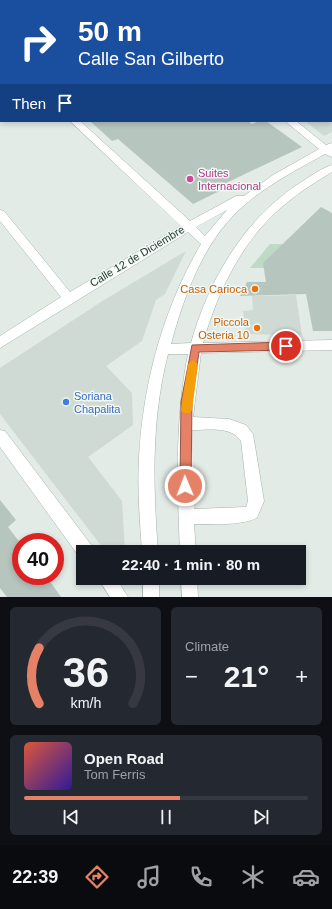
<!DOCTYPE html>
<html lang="en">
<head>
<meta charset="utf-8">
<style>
  body { margin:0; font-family:Helvetica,sans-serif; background:#242831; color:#f1f3f6; height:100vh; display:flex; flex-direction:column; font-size:15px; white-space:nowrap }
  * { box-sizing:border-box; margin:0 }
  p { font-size:13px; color:#9ea1a6 }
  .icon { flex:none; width:22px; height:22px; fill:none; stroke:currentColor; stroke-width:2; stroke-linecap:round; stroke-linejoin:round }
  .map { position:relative; height:597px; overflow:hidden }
  .side { display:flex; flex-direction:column; gap:10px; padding:10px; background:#0d0f14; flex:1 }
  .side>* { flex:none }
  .hud { position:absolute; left:0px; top:0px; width:332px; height:122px; box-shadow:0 2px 6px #0003; background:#1a4fa0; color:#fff; overflow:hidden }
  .speed { position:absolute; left:12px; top:533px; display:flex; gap:8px; font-size:20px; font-weight:700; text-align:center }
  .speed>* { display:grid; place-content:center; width:52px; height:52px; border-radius:50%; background:#171b24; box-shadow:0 2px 6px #0003; line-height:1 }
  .speed .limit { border:6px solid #d22; background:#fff; color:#111 }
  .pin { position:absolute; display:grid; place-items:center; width:34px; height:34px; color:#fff; margin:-17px; border:2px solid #fff; border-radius:50%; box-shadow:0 1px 4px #0007 }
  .me { position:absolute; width:44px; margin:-22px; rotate:359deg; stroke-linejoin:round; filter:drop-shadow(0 0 3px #0008) }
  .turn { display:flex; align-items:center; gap:14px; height:84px; padding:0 12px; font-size:18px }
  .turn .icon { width:52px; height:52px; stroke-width:2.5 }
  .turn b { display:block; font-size:28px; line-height:34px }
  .then { display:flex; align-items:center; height:38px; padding:0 12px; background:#0003; gap:8px; font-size:15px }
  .big { font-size:30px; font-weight:700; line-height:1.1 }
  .side .tile { flex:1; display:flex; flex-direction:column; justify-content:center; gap:6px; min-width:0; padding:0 14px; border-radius:6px; background:#242831 }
  .side .dial { align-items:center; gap:0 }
  .dial svg { height:104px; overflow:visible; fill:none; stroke:#363941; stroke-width:7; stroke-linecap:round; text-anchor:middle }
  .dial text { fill:#f1f3f6; stroke:none }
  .song { display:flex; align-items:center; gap:12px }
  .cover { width:48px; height:48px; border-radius:6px; background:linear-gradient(135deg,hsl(10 70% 55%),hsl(250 70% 35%)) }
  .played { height:4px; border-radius:2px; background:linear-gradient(90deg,#e58166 55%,#363941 55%) }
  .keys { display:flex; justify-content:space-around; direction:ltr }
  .heat { display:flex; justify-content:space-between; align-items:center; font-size:22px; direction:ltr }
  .side .tiles { flex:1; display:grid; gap:10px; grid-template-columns:1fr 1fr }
  .tile:last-child { grid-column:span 2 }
  .trip { position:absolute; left:76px; top:545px; width:230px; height:40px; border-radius:0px; background:#171b24; box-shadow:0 2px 6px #0003; font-weight:700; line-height:40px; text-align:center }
  .dock { display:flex; height:64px; justify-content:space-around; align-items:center; background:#090b0e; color:#9ea1a6 }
  .dock .icon { width:28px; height:28px }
  .dock .active { color:#e58166 }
  .dock b { font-size:18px; color:#f1f3f6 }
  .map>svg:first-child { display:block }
  .built { fill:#d0dad5 }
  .green { fill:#bddac4 }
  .building { fill:#b7c5bf }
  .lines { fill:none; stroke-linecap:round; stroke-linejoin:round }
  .minor-casing { stroke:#a5b2ad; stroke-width:1 }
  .minor { fill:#fff; fill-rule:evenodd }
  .route { fill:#e58166; stroke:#955442 }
  .slow { fill:#f59e0b }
  .hotel-dot { fill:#d1479c; stroke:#f2f8f5; stroke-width:1.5 }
  .food-dot { fill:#e8710a; stroke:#f2f8f5; stroke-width:1.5 }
  .shop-dot { fill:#3f7fe0; stroke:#f2f8f5; stroke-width:1.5 }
  .labels { text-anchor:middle; stroke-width:3; stroke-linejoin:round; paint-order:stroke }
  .hotel-label { font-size:11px; fill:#b23c85; stroke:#f2f8f5; text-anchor:start }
  .street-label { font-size:11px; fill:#243a33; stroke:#f2f8f5 }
  .food-label { font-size:11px; fill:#c56008; stroke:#f2f8f5; text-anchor:end }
  .shop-label { font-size:11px; fill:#366cbe; stroke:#f2f8f5; text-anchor:start }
</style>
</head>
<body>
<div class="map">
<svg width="332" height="597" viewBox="0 0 332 597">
  <rect width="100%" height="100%" fill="#e2ebe6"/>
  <g class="built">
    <polygon points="331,87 332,132 324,136 305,121 331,121"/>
    <polygon points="186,251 165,294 156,300 142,341 106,366 132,393 133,425 88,457 122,501 125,552 106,552 0,414 0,368 104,300"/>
    <polygon points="296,295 302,335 246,334 243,311 253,310 252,296"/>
  </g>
  <polygon class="green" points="270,244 332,244 332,267 250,268"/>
  <g class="building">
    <polygon points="90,121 248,121 252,124 259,121 266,121 302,147 222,185 226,188 193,204 118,139 112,141"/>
    <polygon points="321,207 332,213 332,331 313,331 306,294 240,296 247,282 266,282 263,263"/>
    <polygon points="0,500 16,520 8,527 21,544 21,576 46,576 61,597 7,597 0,588"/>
  </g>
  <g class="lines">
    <g class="minor-casing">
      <g id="minor">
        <polygon points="26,0 36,0 25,1"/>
        <polygon points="136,0 145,0 146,1 137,1"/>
        <polygon points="274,0 282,0 283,1 275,1"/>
        <rect x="0" y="9" width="1" height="4"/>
        <rect x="331" y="32" width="1" height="5"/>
        <rect x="0" y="49" width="1" height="5"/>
        <path d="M70,121H80L190,221L236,196H244L273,175L319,149L285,121H296L326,145L332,143V157L325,154C296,170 265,186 240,209C203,243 184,296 171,344L191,343C209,279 245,217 303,181C312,175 322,168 332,165V172C312,184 292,197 275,213C239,247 216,296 203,343L332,340V350L201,353L193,417L229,419L246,425L253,434L264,501L257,518C238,526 215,524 194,524L196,552H180C177,486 175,419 188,354H168C151,420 153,485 158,552H142C140,521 137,489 139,458C143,383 163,309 201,244L188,232L0,348V336L61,297L0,221V210L4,211L70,292L181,226ZM227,210L205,236L196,227ZM192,430C209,430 231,426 241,441L248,501L246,507L194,509Z"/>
        <polygon points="0,430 5,431 92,546 94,552 83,552 83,559 80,558 0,447"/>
        <polygon points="98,578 116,578 128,597 110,597"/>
        <rect x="143" y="578" width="16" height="19"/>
        <polygon points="181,578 197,578 198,597 182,597"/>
      </g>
    </g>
    <use href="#minor" class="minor"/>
  </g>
  <polygon class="route" points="286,342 291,346 286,350 199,352 192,402 191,486 189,490 185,492 181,490 180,486 181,402 192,345"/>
  <polygon class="slow" points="193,360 198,364 192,410 190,413 183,413 181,410 188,364"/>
  <circle class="hotel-dot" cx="190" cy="179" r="4"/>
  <g class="food-dot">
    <circle cx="255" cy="289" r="4"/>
    <circle cx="257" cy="328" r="4"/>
  </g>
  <circle class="shop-dot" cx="66" cy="402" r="4"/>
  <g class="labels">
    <g class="hotel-label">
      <text x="198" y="177">Suites<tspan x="198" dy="13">Internacional</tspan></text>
    </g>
    <g class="street-label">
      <text transform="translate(137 256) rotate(-31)" y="4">Calle 12 de Diciembre</text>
    </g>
    <g class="food-label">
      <text x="247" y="293">Casa Carioca</text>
      <text x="249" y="326">Piccola<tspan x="249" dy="13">Osteria 10</tspan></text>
    </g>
    <g class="shop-label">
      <text x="74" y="400">Soriana<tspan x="74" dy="13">Chapalita</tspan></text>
    </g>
  </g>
</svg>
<div class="speed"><div class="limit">40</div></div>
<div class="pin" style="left:286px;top:346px;background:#d93025"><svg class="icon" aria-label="arrive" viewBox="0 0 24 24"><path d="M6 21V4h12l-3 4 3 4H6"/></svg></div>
<svg class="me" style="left:185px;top:486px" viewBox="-20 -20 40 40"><circle r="17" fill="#e58166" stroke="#fff" stroke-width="3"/><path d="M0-11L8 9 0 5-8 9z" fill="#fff"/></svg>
<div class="trip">22:40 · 1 min · 80 m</div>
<div class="hud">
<div class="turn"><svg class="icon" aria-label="right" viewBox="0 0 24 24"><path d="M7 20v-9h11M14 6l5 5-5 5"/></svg><div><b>50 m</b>Calle San Gilberto</div></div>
<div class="then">Then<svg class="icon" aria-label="arrive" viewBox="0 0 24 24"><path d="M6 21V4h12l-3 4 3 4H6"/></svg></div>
</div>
</div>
<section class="side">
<div class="tiles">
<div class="tile dial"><svg viewBox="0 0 100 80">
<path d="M14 69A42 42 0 1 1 86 69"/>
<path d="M14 69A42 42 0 0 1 14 26" stroke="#e58166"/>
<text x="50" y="56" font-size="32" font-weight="700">36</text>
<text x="50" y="72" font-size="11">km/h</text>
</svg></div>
<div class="tile"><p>Climate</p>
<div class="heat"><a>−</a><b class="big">21°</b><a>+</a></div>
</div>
<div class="tile">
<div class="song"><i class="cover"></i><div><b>Open Road</b><p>Tom Ferris</p></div></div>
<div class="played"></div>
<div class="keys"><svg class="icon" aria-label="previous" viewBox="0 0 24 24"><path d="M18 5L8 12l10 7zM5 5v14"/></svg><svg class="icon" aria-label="pause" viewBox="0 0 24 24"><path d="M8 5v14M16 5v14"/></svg><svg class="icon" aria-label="next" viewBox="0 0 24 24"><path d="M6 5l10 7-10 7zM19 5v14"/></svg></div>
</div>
</div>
</section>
<nav class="dock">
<b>22:39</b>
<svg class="icon active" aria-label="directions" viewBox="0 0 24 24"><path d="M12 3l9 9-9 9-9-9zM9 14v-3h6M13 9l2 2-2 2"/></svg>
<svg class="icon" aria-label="music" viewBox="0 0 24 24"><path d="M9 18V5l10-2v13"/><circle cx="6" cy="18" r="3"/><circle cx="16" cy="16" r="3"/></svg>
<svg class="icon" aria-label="phone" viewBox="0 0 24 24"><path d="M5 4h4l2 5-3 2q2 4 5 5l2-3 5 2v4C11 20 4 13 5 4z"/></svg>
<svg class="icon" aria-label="climate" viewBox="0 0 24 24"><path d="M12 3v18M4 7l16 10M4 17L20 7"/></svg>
<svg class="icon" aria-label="car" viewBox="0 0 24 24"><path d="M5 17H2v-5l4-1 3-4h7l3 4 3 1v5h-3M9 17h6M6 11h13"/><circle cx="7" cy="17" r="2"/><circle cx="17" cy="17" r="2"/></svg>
</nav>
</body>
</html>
